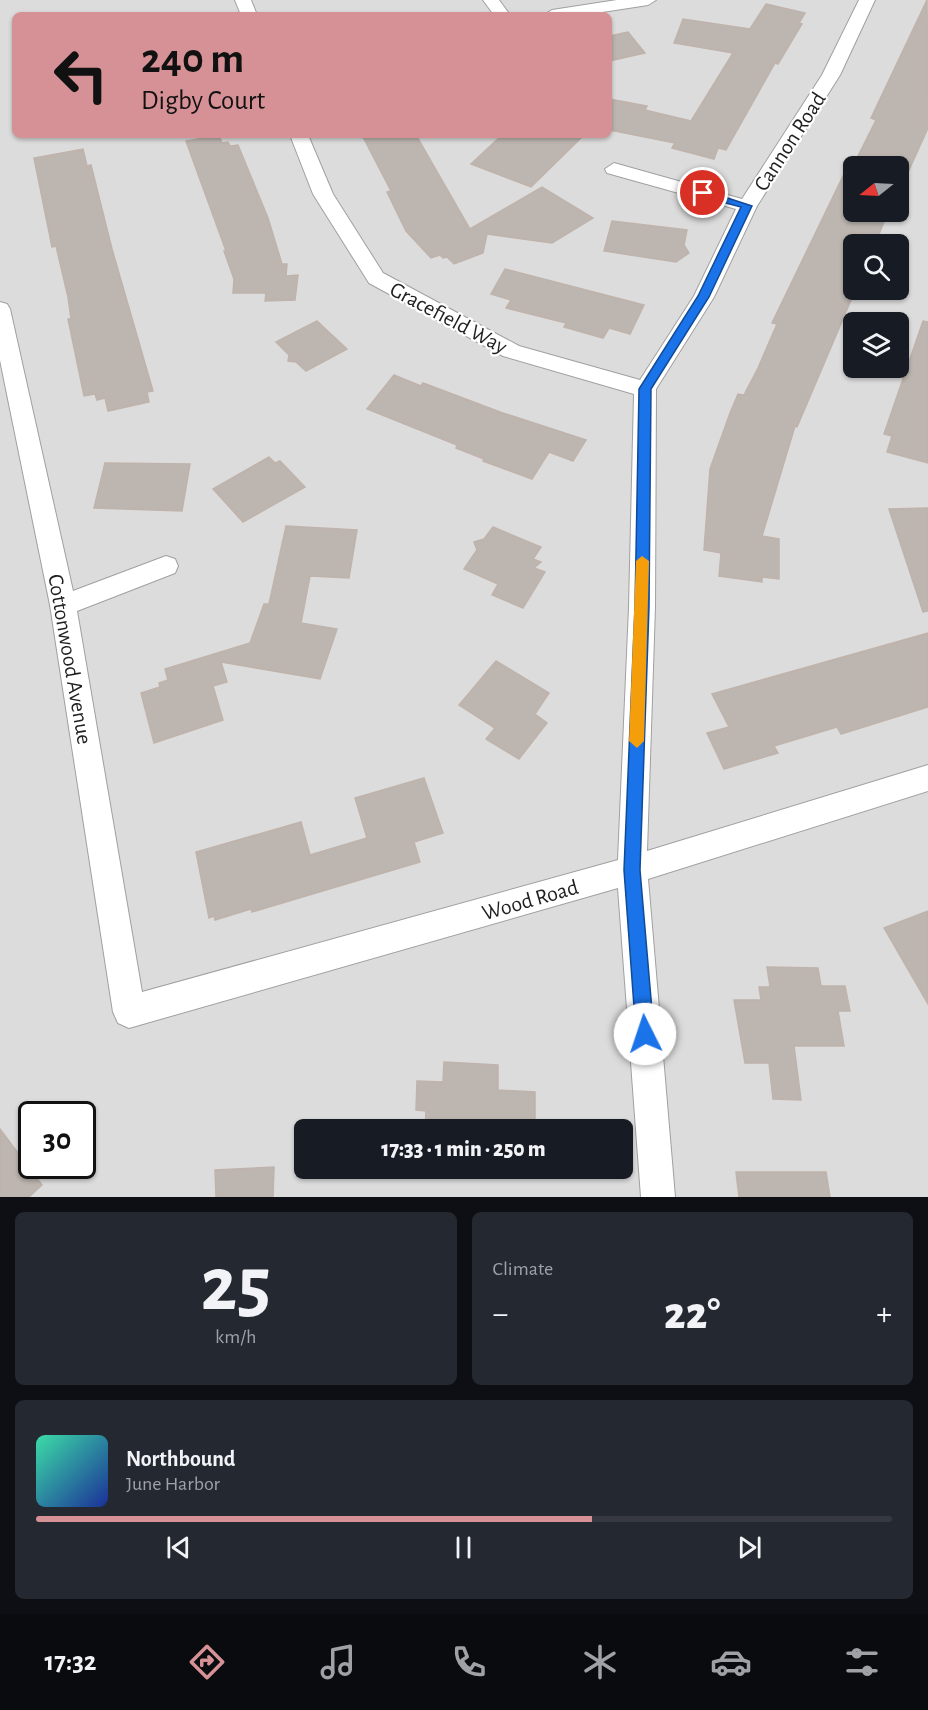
<!DOCTYPE html>
<html lang="en">
<head>
<meta charset="utf-8">
<style>
  body { margin:0; font-family:"Alegreya Sans",sans-serif; background:#242831; color:#f1f3f6; height:100vh; display:flex; flex-direction:column; font-size:22px; white-space:nowrap }
  * { box-sizing:border-box; margin:0 }
  p { font-size:20px; color:#9ea1a6 }
  .icon { flex:none; width:33px; height:33px; fill:none; stroke:currentColor; stroke-width:2; stroke-linecap:round; stroke-linejoin:round }
  .map { position:relative; height:1197px; overflow:hidden }
  .panel { display:flex; flex-direction:column; gap:15px; padding:15px; background:#0d0f14; flex:1 }
  .panel>* { flex:none }
  .banner { position:absolute; left:12px; top:12px; width:600px; height:126px; border-radius:9px; box-shadow:0 2px 4px #0004; background:#d69196; color:#111; overflow:hidden }
  .needle { width:39px; rotate:252deg }
  .buttons { position:absolute; left:843px; top:156px; display:grid; gap:12px }
  .buttons a { display:grid; place-items:center; width:66px; height:66px; border-radius:9px; background:#171b24; box-shadow:0 2px 4px #0004; font-size:30px }
  .speed { position:absolute; left:18px; top:1101px; display:flex; gap:12px; font-size:30px; font-weight:700; text-align:center }
  .speed>* { display:grid; place-content:center; width:78px; height:78px; border-radius:50%; background:#171b24; box-shadow:0 2px 4px #0004; line-height:1 }
  .speed .limit { border:3px solid #111; border-radius:9px; background:#fff; color:#111 }
  .pin { position:absolute; display:grid; place-items:center; width:51px; height:51px; color:#fff; margin:-26px; border:3px solid #fff; border-radius:50%; box-shadow:0 2px 6px #0007 }
  .me { position:absolute; width:66px; margin:-33px; rotate:356deg; stroke-linejoin:round; filter:drop-shadow(0 0 4px #0008) }
  .turn { display:flex; align-items:center; gap:21px; height:126px; padding:0 30px; font-size:27px }
  .turn .icon { width:78px; height:78px; stroke-width:2.5 }
  .turn b { display:block; font-size:42px; line-height:51px }
  .big { font-size:45px; font-weight:800; line-height:1.1 }
  .panel .card { flex:1; display:flex; flex-direction:column; justify-content:center; gap:9px; min-width:0; padding:0 21px; border-radius:9px; background:#242831 }
  .panel .dial { align-items:center; gap:0 }
  .dial b { font-size:78px; line-height:1 }
  .song { display:flex; align-items:center; gap:18px }
  .cover { width:72px; height:72px; border-radius:9px; background:linear-gradient(135deg,hsl(160 70% 55%),hsl(230 70% 35%)) }
  .played { height:6px; border-radius:3px; background:linear-gradient(90deg,#d69196 65%,#363941 65%) }
  .keys { display:flex; justify-content:space-around; direction:ltr }
  .heat { display:flex; justify-content:space-between; align-items:center; font-size:33px; direction:ltr }
  .panel .tiles { flex:1; display:grid; gap:15px; grid-template-columns:1fr 1fr }
  .card:last-child { grid-column:span 2 }
  .trip { position:absolute; left:294px; top:1119px; width:339px; height:60px; border-radius:9px; background:#171b24; box-shadow:0 2px 4px #0004; font-weight:800; line-height:60px; text-align:center }
  .dock { display:flex; height:96px; justify-content:space-around; align-items:center; background:#090b0e; color:#9ea1a6 }
  .dock .icon { width:42px; height:42px }
  .dock .on { color:#d69196 }
  .dock b { font-size:27px; color:#f1f3f6 }
  .map>svg:first-child { display:block }
  .residential { fill:#dddcdc; fill-rule:evenodd }
  .building { fill:#bcb5b0; stroke:#bfb3ab; stroke-width:1.5 }
  .lines { fill:none; stroke-linecap:round; stroke-linejoin:round }
  .street-casing { stroke:#a0a0a0; stroke-width:2 }
  .street { fill:#fff; fill-rule:evenodd }
  .route { fill:#1a73e8; stroke:#114b97; stroke-width:1.5 }
  .slow { fill:#f59e0b }
  .labels { text-anchor:middle; stroke-width:4.5; stroke-linejoin:round; paint-order:stroke }
  .street-label { font-size:22px; fill:#1f1f1f; stroke:#fff }
</style>
</head>
<body>
<div class="map">
<svg width="928" height="1197" viewBox="0 0 928 1197">
  <rect width="100%" height="100%" fill="#efece7"/>
  <path class="residential" d="M0,0H928V1197H0ZM15,15H609V135H15ZM854,166H898V212H854ZM854,244H898V290H854ZM854,322H898V368H854ZM32,1114H82V1166H32ZM304,1130H622V1168H304Z"/>
  <g class="building">
    <polygon points="927,0 928,128 900,190 898,166 854,166 854,212 888,212 877,239 854,233 854,293 797,427 795,426 762,536 779,539 779,579 762,577 762,582 719,576 721,553 704,550 710,469 730,413 738,394 744,395 758,368 777,324 772,323 843,176 850,163 854,164 876,120 871,118"/>
    <polygon points="766,4 805,13 799,23 802,24 778,64 775,63 726,150 718,148 714,159 672,148 675,143 609,130 609,99 647,106 645,110 691,121 733,53 674,43 683,19 750,29"/>
    <polygon points="628,32 645,53 609,61 609,36"/>
    <polygon points="219,135 222,143 228,142 230,146 238,145 268,218 282,264 287,264 286,276 298,275 295,300 265,301 266,293 233,293 234,279 224,251 226,251 186,141"/>
    <polygon points="362,135 416,135 470,229 542,187 593,218 552,243 487,234 483,253 454,264 447,257 443,258 440,255 431,258 406,231 387,192 391,191"/>
    <polygon points="502,135 584,135 531,187 471,164"/>
    <polygon points="83,149 87,166 91,165 112,249 153,391 147,392 149,402 108,411 105,398 97,400 95,394 84,396 68,319 71,319 68,297 56,246 52,247 34,158"/>
    <polygon points="612,221 687,230 684,245 689,253 676,262 604,251"/>
    <polygon points="505,269 644,305 630,334 609,328 603,338 564,327 566,323 506,308 511,300 491,294"/>
    <polygon points="317,321 347,349 306,371 296,362 288,361 289,355 276,342"/>
    <polygon points="923,321 928,322 928,463 887,452 892,436 884,434"/>
    <polygon points="394,375 421,386 423,383 500,412 586,440 573,461 549,452 532,479 483,461 484,459 456,448 457,445 367,409"/>
    <polygon points="269,457 275,463 280,461 305,487 243,522 213,489"/>
    <polygon points="105,463 190,464 182,511 94,508"/>
    <polygon points="928,508 928,611 923,612 889,509"/>
    <polygon points="286,526 357,530 349,578 310,576 301,623 337,629 320,679 221,662 227,682 213,686 223,720 154,743 141,693 160,687 159,683 168,680 165,669 250,643 264,604 269,604"/>
    <polygon points="493,527 541,547 533,559 541,562 534,568 545,572 523,608 492,595 498,584 464,569 477,550 474,542 484,539"/>
    <polygon points="928,633 928,707 841,734 837,727 774,746 778,753 724,769 707,733 729,727 712,694"/>
    <polygon points="496,661 549,693 535,714 547,723 519,759 486,739 495,728 459,705"/>
    <polygon points="424,778 443,833 414,842 420,862 252,912 251,909 215,920 214,916 209,918 196,852 301,822 310,855 367,838 355,798"/>
    <polygon points="928,911 928,1004 884,928"/>
    <polygon points="767,967 818,968 821,986 845,986 850,1011 838,1011 844,1046 794,1046 801,1100 773,1099 769,1063 745,1063 734,1000 761,1000 759,987 770,987"/>
    <polygon points="444,1062 498,1065 498,1090 535,1092 535,1130 425,1130 426,1111 416,1110 417,1081 443,1082"/>
    <polygon points="0,1129 42,1185 29,1197 0,1197"/>
    <polygon points="274,1167 273,1197 216,1197 215,1170"/>
    <polygon points="483,1168 529,1168 529,1176 483,1173"/>
    <polygon points="736,1172 826,1172 830,1197 739,1197"/>
  </g>
  <g class="lines">
    <g class="street-casing">
      <g id="street">
        <polygon points="235,0 251,0 257,15 241,15"/>
        <polygon points="483,0 499,0 510,15 494,15"/>
        <polygon points="617,0 656,0 648,5 583,15 544,15 552,10"/>
        <polygon points="859,0 875,0 840,75 757,206 714,297 656,389 655,607 647,851 928,765 928,791 648,879 675,1197 641,1197 618,888 129,1028 118,1023 113,1012 50,605 0,360 0,302 7,304 10,309 73,591 166,556 175,559 178,566 175,573 77,611 142,992 618,860 629,607 634,394 503,356 369,283 313,194 290,135 308,135 333,194 383,273 519,346 640,380 694,296 736,209 607,173 605,169 614,163 742,199 822,75"/>
      </g>
    </g>
    <use href="#street" class="street"/>
  </g>
  <polygon class="route" points="703,190 752,206 709,297 651,389 649,607 640,870 654,1034 651,1040 645,1042 639,1040 636,1034 624,870 635,607 639,389 698,296 741,207 699,196 698,193"/>
  <polygon class="slow" points="642,556 649,561 644,741 637,748 629,741 636,561"/>
  <g class="labels">
    <g class="street-label">
      <text transform="translate(789 141) rotate(-57)" y="8">Cannon Road</text>
      <text transform="translate(449 317) rotate(28)" y="8">Gracefield Way</text>
      <text transform="translate(71 659) rotate(80)" y="8">Cottonwood Avenue</text>
      <text transform="translate(530 899) rotate(-16)" y="8">Wood Road</text>
    </g>
  </g>
</svg>
<div class="buttons">
<a><svg class="needle" viewBox="-14 -14 28 28"><path d="M0-13l5 13h-10z" fill="#e53935"/><path d="M0 13l5-13h-10z" fill="#9ea1a6"/></svg></a>
<a><svg class="icon" aria-label="search" viewBox="0 0 24 24"><circle cx="10" cy="10" r="6"/><path d="M15 15l6 6"/></svg></a>
<a><svg class="icon" aria-label="layers" viewBox="0 0 24 24"><path d="M12 4l9 5-9 5-9-5zM3 14l9 5 9-5"/></svg></a>
</div>
<div class="speed"><div class="limit">30</div></div>
<div class="pin" style="left:703px;top:193px;background:#d93025"><svg class="icon" aria-label="arrive" viewBox="0 0 24 24"><path d="M6 21V4h12l-3 4 3 4H6"/></svg></div>
<svg class="me" style="left:645px;top:1034px" viewBox="-20 -20 40 40"><circle r="19" fill="#fff"/><path d="M0-13L10 11 0 6-10 11z" fill="#1a73e8"/></svg>
<div class="trip">17:33 · 1 min · 250 m</div>
<div class="banner">
<div class="turn"><svg class="icon" aria-label="left" viewBox="0 0 24 24"><path d="M17 20v-9H6M10 6l-5 5 5 5"/></svg><div><b>240 m</b>Digby Court</div></div>
</div>
</div>
<section class="panel">
<div class="tiles">
<div class="card dial"><b>25</b><p>km/h</p></div>
<div class="card"><p>Climate</p>
<div class="heat"><a>−</a><b class="big">22°</b><a>+</a></div>
</div>
<div class="card">
<div class="song"><i class="cover"></i><div><b>Northbound</b><p>June Harbor</p></div></div>
<div class="played"></div>
<div class="keys"><svg class="icon" aria-label="previous" viewBox="0 0 24 24"><path d="M18 5L8 12l10 7zM5 5v14"/></svg><svg class="icon" aria-label="pause" viewBox="0 0 24 24"><path d="M8 5v14M16 5v14"/></svg><svg class="icon" aria-label="next" viewBox="0 0 24 24"><path d="M6 5l10 7-10 7zM19 5v14"/></svg></div>
</div>
</div>
</section>
<nav class="dock">
<b>17:32</b>
<svg class="icon on" aria-label="directions" viewBox="0 0 24 24"><path d="M12 3l9 9-9 9-9-9zM9 14v-3h6M13 9l2 2-2 2"/></svg>
<svg class="icon" aria-label="music" viewBox="0 0 24 24"><path d="M9 18V5l10-2v13"/><circle cx="6" cy="18" r="3"/><circle cx="16" cy="16" r="3"/></svg>
<svg class="icon" aria-label="phone" viewBox="0 0 24 24"><path d="M5 4h4l2 5-3 2q2 4 5 5l2-3 5 2v4C11 20 4 13 5 4z"/></svg>
<svg class="icon" aria-label="climate" viewBox="0 0 24 24"><path d="M12 3v18M4 7l16 10M4 17L20 7"/></svg>
<svg class="icon" aria-label="car" viewBox="0 0 24 24"><path d="M5 17H2v-5l4-1 3-4h7l3 4 3 1v5h-3M9 17h6M6 11h13"/><circle cx="7" cy="17" r="2"/><circle cx="17" cy="17" r="2"/></svg>
<svg class="icon" aria-label="filters" viewBox="0 0 24 24"><path d="M4 7h16M4 17h16"/><circle cx="9" cy="7" r="2"/><circle cx="15" cy="17" r="2"/></svg>
</nav>
</body>
</html>
